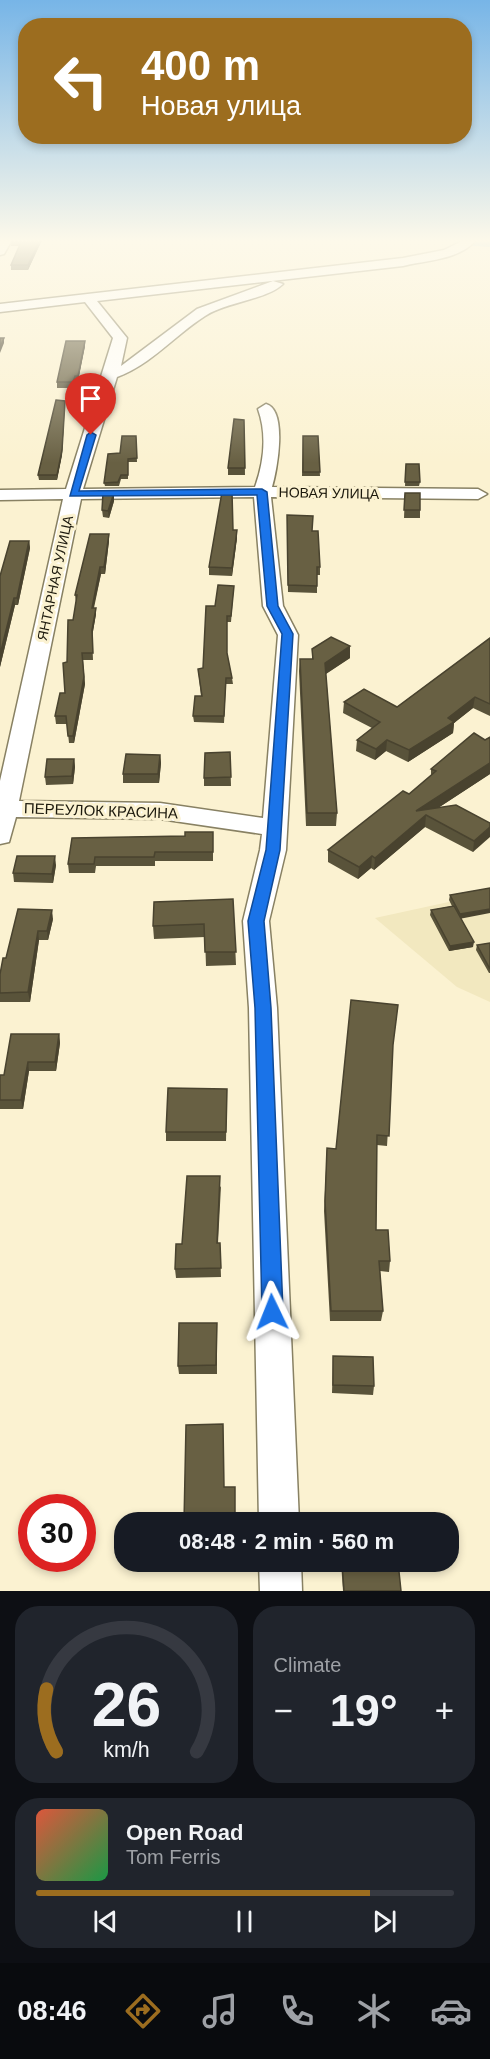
<!DOCTYPE html>
<html lang="en">
<head>
<meta charset="utf-8">
<style>
  body { margin:0; font-family:Helvetica,sans-serif; background:#20242c; color:#f1f3f6; height:100vh; display:flex; flex-direction:column; font-size:22px; white-space:nowrap }
  * { box-sizing:border-box; margin:0 }
  p { font-size:20px; color:#9ea1a6 }
  .icon { flex:none; width:33px; height:33px; fill:none; stroke:currentColor; stroke-width:2; stroke-linecap:round; stroke-linejoin:round }
  .map { position:relative; height:1591px; overflow:hidden }
  .panel { display:flex; flex-direction:column; gap:15px; padding:15px; background:#0d0f14; flex:1 }
  .panel>* { flex:none }
  .top-card { position:absolute; left:18px; top:18px; width:454px; height:126px; border-radius:24px; box-shadow:0 3px 9px #0003; background:#9c6d1f; color:#fff; overflow:hidden }
  .speed { position:absolute; left:18px; top:1494px; display:flex; gap:12px; font-size:30px; font-weight:700; text-align:center }
  .speed>* { display:grid; place-content:center; width:78px; height:78px; border-radius:50%; background:#171b24; box-shadow:0 3px 9px #0003; line-height:1 }
  .speed .limit { border:9px solid #d22; background:#fff; color:#111 }
  .pin { position:absolute; display:grid; place-items:center; width:51px; height:51px; color:#fff; margin:-62px -26px; border-radius:50% 50% 50% 0; rotate:-45deg; box-shadow:0 0 6px #0007 }
  .pin .icon { rotate:45deg }
  .me { position:absolute; width:66px; margin:-33px; rotate:358deg; stroke-linejoin:round; filter:drop-shadow(0 0 4px #0008) }
  .turn { display:flex; align-items:center; gap:21px; height:126px; padding:0 24px; font-size:27px }
  .turn .icon { width:78px; height:78px; stroke-width:2.5 }
  .turn b { display:block; font-size:42px; line-height:51px }
  .big { font-size:45px; font-weight:700; line-height:1.1 }
  .panel .widget { flex:1; display:flex; flex-direction:column; justify-content:center; gap:9px; min-width:0; padding:0 21px; border-radius:24px; background:#20242c }
  .panel .dial { align-items:center; gap:0 }
  .dial svg { height:156px; overflow:visible; fill:none; stroke:#363941; stroke-width:7; stroke-linecap:round; text-anchor:middle }
  .dial text { fill:#f1f3f6; stroke:none }
  .song { display:flex; align-items:center; gap:18px }
  .cover { width:72px; height:72px; border-radius:9px; background:linear-gradient(135deg,hsl(10 70% 55%),hsl(140 70% 35%)) }
  .played { height:6px; border-radius:3px; background:linear-gradient(90deg,#9c6d1f 80%,#363941 80%) }
  .keys { display:flex; justify-content:space-around; direction:ltr }
  .heat { display:flex; justify-content:space-between; align-items:center; font-size:33px; direction:ltr }
  .panel .tiles { flex:1; display:grid; gap:15px; grid-template-columns:1fr 1fr }
  .widget:last-child { grid-column:span 2 }
  .trip { position:absolute; left:114px; top:1512px; width:345px; height:60px; border-radius:24px; background:#171b24; box-shadow:0 3px 9px #0003; font-weight:700; line-height:60px; text-align:center }
  .tabs { display:flex; height:96px; justify-content:space-around; align-items:center; background:#090b0e; color:#9ea1a6 }
  .tabs .icon { width:42px; height:42px }
  .tabs .on { color:#9c6d1f }
  .tabs b { font-size:27px; color:#f1f3f6 }
  .map>svg:first-child { display:block }
  .built { fill:#f2e8bf }
  .lines { fill:none; stroke-linecap:round; stroke-linejoin:round }
  .river { fill:#6eb6e5; fill-rule:evenodd }
  .street-casing { stroke:#888163; stroke-width:3 }
  .street { fill:#fff; fill-rule:evenodd }
  .wall { fill:#59533a }
  .shaded-wall { fill:#49432f }
  .building { fill:#686043; stroke:#49432f; stroke-width:1.5 }
  .route { fill:#1a73e8; stroke:#114b97; stroke-width:1.5 }
  .labels { text-anchor:middle; stroke-width:6; stroke-linejoin:round; paint-order:stroke }
  .far-street-label { font-size:14px; fill:#1c190d; stroke:#fbf2d1 }
  .street-label { font-size:15px; fill:#1c190d; stroke:#fbf2d1 }
</style>
</head>
<body>
<div class="map">
<svg width="490" height="1591" viewBox="0 0 490 1591">
  <rect width="100%" height="100%" fill="#fbf2d1"/>
  <polygon class="built" points="490,893 490,1002 457,987 375,918"/>
  <g class="lines">
    <polygon class="river" points="450,240 490,240 490,247 458,245"/>
    <g class="street-casing">
      <g id="street">
        <polygon points="0,240 12,240 4,254 0,255"/>
        <path d="M464,240H476C459,260 427,260 403,266L97,301L127,338L121,366L197,309L273,281L283,284C266,300 226,302 205,316C175,335 152,364 117,377L83,489L255,487C264,462 267,434 258,409L266,404C288,410 277,471 272,487L478,489L487,494L478,499L271,497L283,606L298,635L286,850L269,921L277,1008L299,1522H259L249,1008L243,921L260,850L262,834L160,819L16,817L9,842L0,844V781L63,499L0,500V490L66,489L113,338L85,302L0,312V304L403,258L444,250ZM254,497L263,606L278,635L263,818L160,803L19,801L81,499Z"/>
        <polygon points="259,1562 301,1562 302,1591 260,1591"/>
      </g>
    </g>
    <use href="#street" class="street"/>
  </g>
  <g class="wall">
    <polygon points="11,240 42,240 28,270 11,270 11,265 19,246 11,246"/>
    <polygon points="85,346 78,381 75,381 74,388 57,388 57,382"/>
    <polygon points="65,405 62,455 57,480 39,480 38,475"/>
    <polygon points="244,420 245,475 228,475 228,468"/>
    <polygon points="136,436 137,462 128,462 128,479 121,479 119,486 105,486 104,483 120,453"/>
    <polygon points="303,436 318,436 320,476 302,476"/>
    <polygon points="406,464 420,482 419,486 405,486"/>
    <polygon points="114,493 114,501 109,518 103,517 102,510"/>
    <polygon points="405,493 420,510 420,518 404,518"/>
    <polygon points="287,515 312,531 320,567 320,575 317,575 317,593 288,592"/>
    <polygon points="233,530 237,538 232,576 209,575 209,567"/>
    <polygon points="109,534 109,541 105,574 101,574 94,608 96,614 92,637 93,660 83,660 85,684 74,743 69,743 67,724 56,724 55,716 65,693 67,662 76,602 75,595"/>
    <polygon points="29,541 30,548 18,605 15,605 0,667 0,576"/>
    <polygon points="234,586 231,622 227,622 227,653 232,678 233,684 226,684 224,723 194,722 193,716 201,696 198,669 203,668"/>
    <polygon points="490,638 490,716 473,708 454,723 453,733 408,762 386,751 375,760 356,751 357,740 372,728 343,713 344,702 397,707"/>
    <polygon points="312,649 350,658 326,674 337,813 336,826 306,826 299,671 300,659 312,659"/>
    <polygon points="490,737 490,774 438,808 490,823 473,852 425,827 374,870 371,868 358,879 328,862 328,850 409,794 431,776 431,769"/>
    <polygon points="230,752 231,786 204,786 204,778"/>
    <polygon points="160,755 161,763 159,783 123,783 123,774"/>
    <polygon points="74,759 75,767 73,784 46,785 45,777"/>
    <polygon points="213,832 213,861 155,861 155,866 96,866 95,873 69,873 68,864 72,838 185,836"/>
    <polygon points="56,865 53,883 14,882 13,873"/>
    <polygon points="490,888 461,919 473,947 449,951 430,915 431,910 452,906 449,900 450,895"/>
    <polygon points="233,899 236,965 206,966 205,937 154,939 153,926"/>
    <polygon points="53,919 48,940 39,940 30,1002 0,1002 0,974 6,958"/>
    <polygon points="490,943 490,973 489,973 476,950 477,945"/>
    <polygon points="59,1034 60,1043 56,1071 29,1071 23,1109 0,1109 0,1075 4,1075"/>
    <polygon points="393,1047 387,1146 377,1145 376,1230 390,1261 389,1272 380,1271 383,1311 381,1321 330,1321 324,1211 327,1148 336,1149"/>
    <polygon points="227,1089 226,1141 166,1141 166,1132"/>
    <polygon points="221,1186 218,1243 220,1243 221,1277 176,1278 175,1269 182,1244"/>
    <polygon points="217,1323 217,1374 179,1374 178,1366"/>
    <polygon points="333,1356 374,1386 373,1395 332,1393"/>
    <polygon points="341,1562 398,1562 401,1591 343,1591"/>
  </g>
  <g class="shaded-wall">
    <polygon points="40,240 42,240 28,270 28,265"/>
    <polygon points="4,338 4,343 0,353 0,347"/>
    <polygon points="85,341 85,346 78,381 78,376"/>
    <polygon points="65,401 62,455 57,480 57,475"/>
    <polygon points="114,493 114,501 109,518 108,511"/>
    <polygon points="237,530 237,538 232,576 232,568"/>
    <polygon points="109,534 109,541 105,574 104,567"/>
    <polygon points="29,541 30,548 18,605 17,598"/>
    <polygon points="100,567 101,574 92,614 92,608"/>
    <polygon points="14,598 15,605 0,667 0,655"/>
    <polygon points="96,608 96,614 92,637 93,660 92,630"/>
    <polygon points="350,646 350,658 324,675 325,663"/>
    <polygon points="84,677 85,684 74,743 73,736"/>
    <polygon points="475,697 473,708 454,723 453,733 408,762 409,750"/>
    <polygon points="387,740 386,751 375,760 376,749"/>
    <polygon points="160,755 161,763 159,783 158,774"/>
    <polygon points="74,759 75,767 73,784 72,776"/>
    <polygon points="490,763 490,774 415,823 416,811"/>
    <polygon points="426,815 425,827 374,870 375,858"/>
    <polygon points="490,827 490,837 473,852 474,841"/>
    <polygon points="55,856 56,865 53,883 52,874"/>
    <polygon points="372,856 371,868 358,879 359,867"/>
    <polygon points="490,909 490,913 459,919 460,914"/>
    <polygon points="52,910 53,919 48,940 47,931"/>
    <polygon points="38,931 39,940 30,1002 28,992"/>
    <polygon points="474,942 473,947 449,951 450,946"/>
    <polygon points="59,1034 60,1043 56,1071 55,1062"/>
    <polygon points="28,1062 29,1071 23,1109 21,1100"/>
  </g>
  <g class="building">
    <polygon points="11,240 40,240 28,265 11,265 21,242 11,242"/>
    <polygon points="0,338 4,338 0,347"/>
    <polygon points="66,341 85,341 78,376 75,376 73,382 57,382"/>
    <polygon points="56,400 65,401 62,450 57,475 38,475"/>
    <polygon points="234,419 244,420 245,468 228,468"/>
    <polygon points="122,436 136,436 137,458 128,459 128,475 121,475 118,482 104,483 108,454 120,453"/>
    <polygon points="303,436 318,436 320,472 303,472"/>
    <polygon points="406,464 419,464 420,482 405,482"/>
    <polygon points="222,492 232,492 233,530 237,530 232,568 209,567"/>
    <polygon points="103,493 114,493 108,511 102,510"/>
    <polygon points="405,493 420,493 420,510 404,510"/>
    <polygon points="287,515 313,516 312,531 318,531 320,567 317,567 317,586 288,585"/>
    <polygon points="90,534 109,534 104,567 100,567 92,608 96,608 92,630 93,653 82,653 84,677 73,736 68,736 66,716 55,716 60,693 65,693 63,663 67,662 68,620 73,620 77,595 75,595"/>
    <polygon points="10,541 29,541 17,598 14,598 0,655 0,576"/>
    <polygon points="218,585 234,586 231,616 227,616 227,653 232,678 226,678 224,716 193,716 195,696 202,696 198,669 203,668 206,606 215,606"/>
    <polygon points="331,637 350,646 325,663 337,813 307,813 300,659 313,659 312,649"/>
    <polygon points="490,638 490,704 475,697 448,718 454,722 409,750 387,740 376,749 357,740 380,722 344,702 364,689 397,707"/>
    <polygon points="474,733 485,740 490,737 490,763 416,811 456,805 490,823 490,827 474,841 426,815 375,858 372,856 359,867 328,850 403,791 409,794 436,771 431,769 437,764"/>
    <polygon points="230,752 231,777 204,778 205,753"/>
    <polygon points="126,754 160,755 158,774 123,774"/>
    <polygon points="47,759 74,759 72,776 45,777"/>
    <polygon points="185,832 213,832 213,852 155,852 154,857 95,857 94,864 68,864 72,838 185,836"/>
    <polygon points="17,856 55,856 52,874 13,873"/>
    <polygon points="490,888 490,909 460,914 450,895"/>
    <polygon points="233,899 236,952 205,952 204,924 153,926 154,902"/>
    <polygon points="454,906 474,942 450,946 431,910"/>
    <polygon points="18,909 52,910 47,931 38,931 28,992 0,993 0,974 3,958 6,958"/>
    <polygon points="490,943 490,969 477,945"/>
    <polygon points="351,1000 398,1005 393,1045 389,1136 377,1135 376,1230 388,1230 390,1261 379,1261 383,1311 331,1311 325,1201 327,1148 336,1149"/>
    <polygon points="11,1034 59,1034 55,1062 28,1062 21,1100 0,1100 0,1075 4,1075"/>
    <polygon points="168,1088 227,1089 226,1132 166,1132"/>
    <polygon points="187,1176 220,1176 217,1243 220,1243 221,1268 175,1269 176,1244 182,1244"/>
    <polygon points="179,1323 217,1323 216,1365 178,1366"/>
    <polygon points="333,1356 373,1357 374,1386 333,1385"/>
    <polygon points="223,1424 224,1487 235,1487 235,1522 184,1522 186,1425"/>
    <polygon points="342,1562 398,1562 401,1591 344,1591"/>
  </g>
  <linearGradient id="sky" x2="0" y2="1"><stop stop-color="#77b5e7"/><stop offset="0.52" stop-color="#fdf9ea"/><stop offset="1" stop-color="#fdf9ea" stop-opacity="0"/></linearGradient>
  <rect width="490" height="463" fill="url(#sky)"/>
  <polygon class="route" points="91,432 96,435 79,491 262,489 267,492 278,606 293,634 280,850 264,921 271,1008 283,1312 280,1319 272,1322 265,1319 262,1312 255,1008 248,921 266,850 282,634 267,606 257,495 70,496 87,435"/>
  <g class="labels">
    <g class="far-street-label">
      <text transform="translate(329 493) rotate(1)" y="5">НОВАЯ УЛИЦА</text>
      <text transform="translate(55 578) rotate(-78)" y="5">ЯНТАРНАЯ УЛИЦА</text>
    </g>
    <g class="street-label">
      <text transform="translate(101 811) rotate(2)" y="5">ПЕРЕУЛОК КРАСИНА</text>
    </g>
  </g>
</svg>
<div class="speed"><div class="limit">30</div></div>
<div class="pin" style="left:91px;top:435px;background:#d93025"><svg class="icon" aria-label="arrive" viewBox="0 0 24 24"><path d="M6 21V4h12l-3 4 3 4H6"/></svg></div>
<svg class="me" style="left:272px;top:1312px" viewBox="-20 -20 40 40"><path d="M0-17L14 15 0 8-14 15z" fill="#1a73e8" stroke="#fff" stroke-width="4"/></svg>
<div class="trip">08:48 · 2 min · 560 m</div>
<div class="top-card">
<div class="turn"><svg class="icon" aria-label="left" viewBox="0 0 24 24"><path d="M17 20v-9H6M10 6l-5 5 5 5"/></svg><div><b>400 m</b>Новая улица</div></div>
</div>
</div>
<section class="panel">
<div class="tiles">
<div class="widget dial"><svg viewBox="0 0 100 80">
<path d="M14 69A42 42 0 1 1 86 69"/>
<path d="M14 69A42 42 0 0 1 9 37" stroke="#9c6d1f"/>
<text x="50" y="56" font-size="32" font-weight="700">26</text>
<text x="50" y="72" font-size="11">km/h</text>
</svg></div>
<div class="widget"><p>Climate</p>
<div class="heat"><a>−</a><b class="big">19°</b><a>+</a></div>
</div>
<div class="widget">
<div class="song"><i class="cover"></i><div><b>Open Road</b><p>Tom Ferris</p></div></div>
<div class="played"></div>
<div class="keys"><svg class="icon" aria-label="previous" viewBox="0 0 24 24"><path d="M18 5L8 12l10 7zM5 5v14"/></svg><svg class="icon" aria-label="pause" viewBox="0 0 24 24"><path d="M8 5v14M16 5v14"/></svg><svg class="icon" aria-label="next" viewBox="0 0 24 24"><path d="M6 5l10 7-10 7zM19 5v14"/></svg></div>
</div>
</div>
</section>
<nav class="tabs">
<b>08:46</b>
<svg class="icon on" aria-label="directions" viewBox="0 0 24 24"><path d="M12 3l9 9-9 9-9-9zM9 14v-3h6M13 9l2 2-2 2"/></svg>
<svg class="icon" aria-label="music" viewBox="0 0 24 24"><path d="M9 18V5l10-2v13"/><circle cx="6" cy="18" r="3"/><circle cx="16" cy="16" r="3"/></svg>
<svg class="icon" aria-label="phone" viewBox="0 0 24 24"><path d="M5 4h4l2 5-3 2q2 4 5 5l2-3 5 2v4C11 20 4 13 5 4z"/></svg>
<svg class="icon" aria-label="climate" viewBox="0 0 24 24"><path d="M12 3v18M4 7l16 10M4 17L20 7"/></svg>
<svg class="icon" aria-label="car" viewBox="0 0 24 24"><path d="M5 17H2v-5l4-1 3-4h7l3 4 3 1v5h-3M9 17h6M6 11h13"/><circle cx="7" cy="17" r="2"/><circle cx="17" cy="17" r="2"/></svg>
</nav>
</body>
</html>
